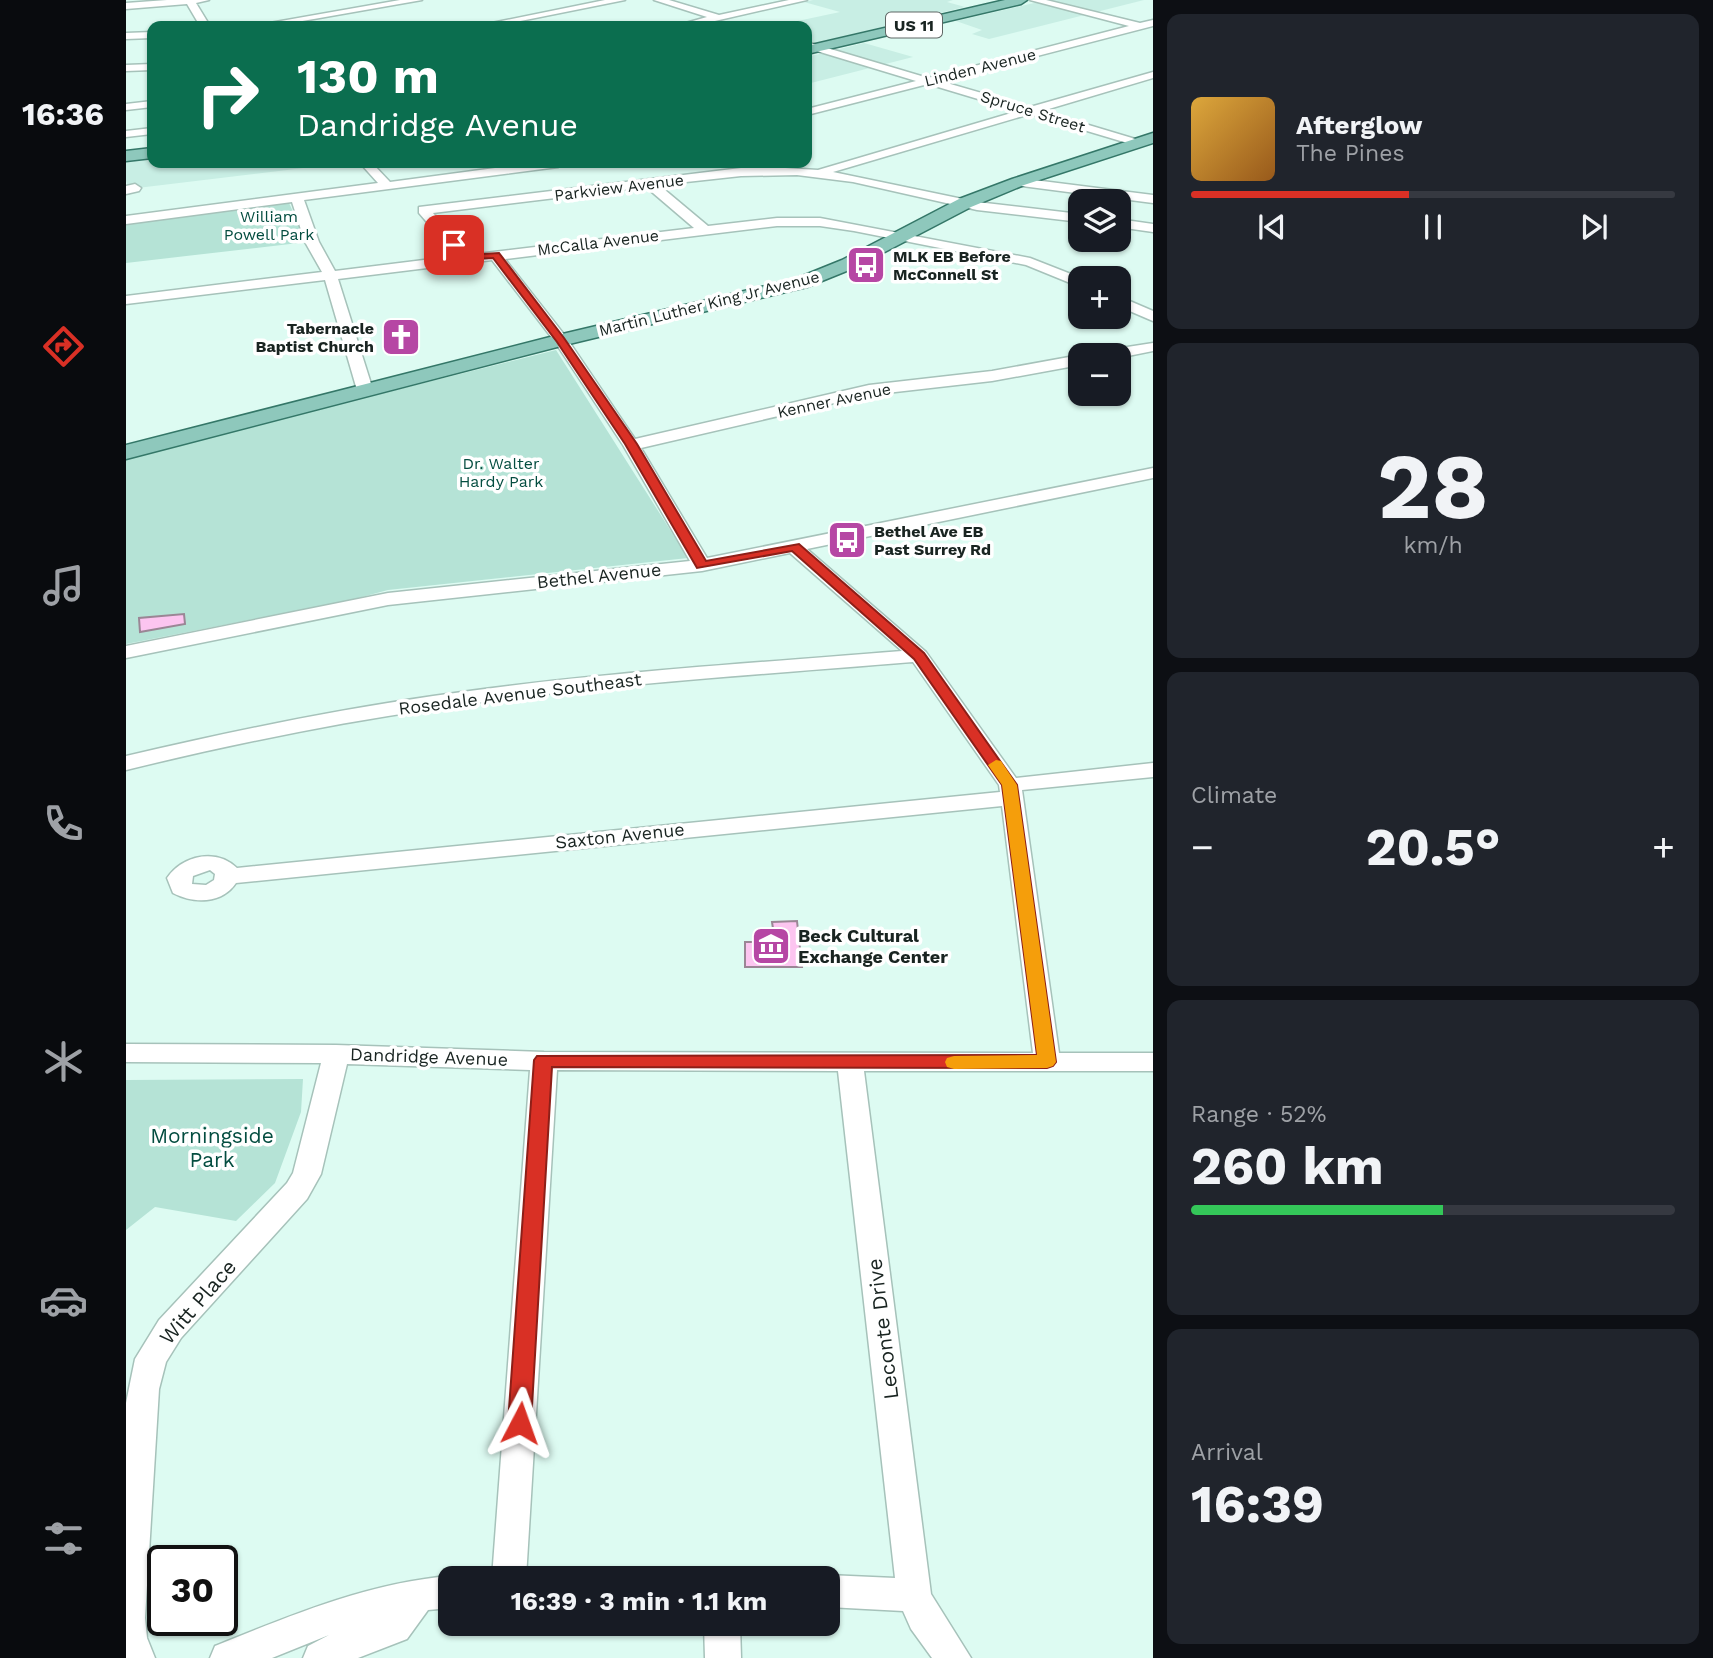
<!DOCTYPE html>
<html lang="en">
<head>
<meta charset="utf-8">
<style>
  body { margin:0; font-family:"Work Sans",sans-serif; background:#20242c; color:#f1f3f6; height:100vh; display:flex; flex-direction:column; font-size:26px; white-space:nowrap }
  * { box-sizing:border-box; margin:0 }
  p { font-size:23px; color:#9ea1a6 }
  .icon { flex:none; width:38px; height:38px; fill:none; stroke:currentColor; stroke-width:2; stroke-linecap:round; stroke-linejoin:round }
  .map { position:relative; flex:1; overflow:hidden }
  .side { display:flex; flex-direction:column; gap:14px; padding:14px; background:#0d0f14; width:560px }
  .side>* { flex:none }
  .banner { position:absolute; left:21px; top:21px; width:665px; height:147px; border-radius:14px; box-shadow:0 2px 5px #0004; background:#0b6e4f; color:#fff; overflow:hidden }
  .fabs { position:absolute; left:942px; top:189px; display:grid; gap:14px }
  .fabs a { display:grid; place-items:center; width:63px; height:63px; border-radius:14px; background:#171b24; box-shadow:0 2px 5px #0004; font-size:35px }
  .speed { position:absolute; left:21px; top:1545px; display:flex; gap:14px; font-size:35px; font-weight:700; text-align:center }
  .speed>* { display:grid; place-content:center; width:91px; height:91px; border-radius:50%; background:#171b24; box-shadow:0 2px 5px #0004; line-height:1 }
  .speed .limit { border:4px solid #111; border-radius:10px; background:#fff; color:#111 }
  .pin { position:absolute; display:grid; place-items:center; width:60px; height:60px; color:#fff; margin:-30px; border-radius:14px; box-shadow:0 4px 10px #0006 }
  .me { position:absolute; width:77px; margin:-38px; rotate:4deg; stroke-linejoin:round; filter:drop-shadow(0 0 5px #0008) }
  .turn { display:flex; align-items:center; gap:24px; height:147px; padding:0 35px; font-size:32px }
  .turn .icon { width:91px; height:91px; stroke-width:2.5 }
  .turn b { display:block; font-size:49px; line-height:60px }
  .big { font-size:52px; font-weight:700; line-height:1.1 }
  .side .card { flex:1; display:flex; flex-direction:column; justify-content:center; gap:10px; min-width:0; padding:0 24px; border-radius:14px; background:#20242c }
  .side .dial { align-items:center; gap:0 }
  .dial b { font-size:91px; line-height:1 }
  .song { display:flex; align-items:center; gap:21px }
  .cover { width:84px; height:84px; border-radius:10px; background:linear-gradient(135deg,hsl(40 70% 55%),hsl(30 70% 35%)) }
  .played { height:7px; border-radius:4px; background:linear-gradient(90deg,#d93025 45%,#363941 45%) }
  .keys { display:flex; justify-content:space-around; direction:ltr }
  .heat { display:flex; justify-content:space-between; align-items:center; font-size:38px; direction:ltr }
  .charge { height:10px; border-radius:5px; background:linear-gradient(90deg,#34c759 52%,#363941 0) }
  .trip { position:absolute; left:312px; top:1566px; width:402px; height:70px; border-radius:14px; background:#171b24; box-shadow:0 2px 5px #0004; font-weight:700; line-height:70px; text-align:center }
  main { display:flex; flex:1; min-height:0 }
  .dock { display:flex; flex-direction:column; width:126px; justify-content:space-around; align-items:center; background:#090b0e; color:#9ea1a6 }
  .dock .icon { width:49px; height:49px }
  .dock .on { color:#d93025 }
  .dock b { font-size:32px; color:#f1f3f6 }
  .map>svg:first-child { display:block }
  .built { fill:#c8eee4 }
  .green { fill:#b5e3d6 }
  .building { fill:#fcc5f0; stroke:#9a8695; stroke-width:2 }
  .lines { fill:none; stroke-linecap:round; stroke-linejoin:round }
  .minor-casing { stroke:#a6c2ba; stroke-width:3 }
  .major-casing { stroke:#347768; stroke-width:3 }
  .minor { fill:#fff; fill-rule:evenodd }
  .major { fill:#8ec8bc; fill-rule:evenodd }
  .route { fill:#d93025; stroke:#8d1f18; stroke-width:2 }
  .slow { fill:#f59e0b }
  .labels { text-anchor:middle; stroke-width:7; stroke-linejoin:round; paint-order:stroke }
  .shield { fill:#fff; stroke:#5e6664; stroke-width:2 }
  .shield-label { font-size:16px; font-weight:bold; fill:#192421 }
  .far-street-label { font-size:16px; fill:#192421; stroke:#fff }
  .far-park-label { font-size:16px; fill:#044d40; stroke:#fff }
  .far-poi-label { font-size:16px; font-weight:bold; fill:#192421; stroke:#fff; text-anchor:start }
  .street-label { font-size:18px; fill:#192421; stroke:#fff }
  .poi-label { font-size:18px; font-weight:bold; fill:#192421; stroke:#fff; text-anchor:start }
  .near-park-label { font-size:21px; fill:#044d40; stroke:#fff }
  .near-street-label { font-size:21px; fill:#192421; stroke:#fff }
</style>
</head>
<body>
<main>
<nav class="dock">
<b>16:36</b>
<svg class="icon on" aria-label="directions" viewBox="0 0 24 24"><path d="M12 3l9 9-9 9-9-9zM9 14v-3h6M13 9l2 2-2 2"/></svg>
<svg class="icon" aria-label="music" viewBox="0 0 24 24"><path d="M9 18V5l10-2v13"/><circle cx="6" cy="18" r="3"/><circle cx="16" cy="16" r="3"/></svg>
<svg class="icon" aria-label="phone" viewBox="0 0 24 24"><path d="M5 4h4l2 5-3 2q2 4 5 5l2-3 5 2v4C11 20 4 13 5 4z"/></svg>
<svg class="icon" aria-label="climate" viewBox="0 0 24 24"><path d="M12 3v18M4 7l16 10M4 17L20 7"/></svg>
<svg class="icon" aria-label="car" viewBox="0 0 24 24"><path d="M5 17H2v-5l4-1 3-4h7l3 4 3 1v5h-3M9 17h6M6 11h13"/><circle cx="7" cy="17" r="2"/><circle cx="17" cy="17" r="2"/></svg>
<svg class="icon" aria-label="filters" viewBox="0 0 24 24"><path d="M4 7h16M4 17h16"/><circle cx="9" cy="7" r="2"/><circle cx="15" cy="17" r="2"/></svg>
</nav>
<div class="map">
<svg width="1027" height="1658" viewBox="0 0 1027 1658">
  <rect width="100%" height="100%" fill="#ddfbf2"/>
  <g class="built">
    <polygon points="687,0 827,0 821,2 839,7 681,45 681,26 648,26 714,12 678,2"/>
    <polygon points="921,0 1018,0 863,39 846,34 856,30 830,21"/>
    <polygon points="738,43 787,57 681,84 681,57"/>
    <polygon points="26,159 26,163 219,163 3,189 0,181 0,162"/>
  </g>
  <g class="green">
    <polygon points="163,203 181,242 0,263 0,224"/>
    <polygon points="430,350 562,558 262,590 221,601 0,644 0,457"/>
    <polygon points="177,1079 175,1112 149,1183 110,1221 29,1207 0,1230 0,1080"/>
  </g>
  <g class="building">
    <polygon points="58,614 59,624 14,632 13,618"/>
    <polygon points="671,921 676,967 619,967 619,942 649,942 646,922"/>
  </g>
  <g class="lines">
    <g class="minor-casing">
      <g id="minor">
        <polygon points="41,0 83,0 70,3 84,26 74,26 61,4 0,9 0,3"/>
        <polygon points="274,0 296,0 148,26 127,26"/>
        <polygon points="479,0 499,0 370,26 351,26"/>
        <polygon points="528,0 543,0 593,15 663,0 681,0 567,26 549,26 581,17"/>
        <path d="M904,0H920L1014,23L1027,20V26L814,81L904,107L1027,72V78L916,111L1016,141V145H1008L904,114L707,172L851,202L954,214V222L851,210L727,182L671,175L615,176L533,185L582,226L651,218H694L904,258L955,278L954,287L900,265L728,231L694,226H651L379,259L440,337L509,439L743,385L866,371L954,355V365L866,381L743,395L515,448L581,558L1027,468V478L681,549L800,652L890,778L1027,763V777L896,790L933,1053H1027V1071H738L805,1594L845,1658H806L785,1629L777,1611L702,1607V1578H692L702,1575L769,1578L712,1071L431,1070L400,1578H366L404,1070L221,1064L195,1174L181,1199L55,1338L40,1362L33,1389L19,1618L21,1638L29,1658H0V1403L9,1359L33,1320L161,1183L167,1173L195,1063L0,1062V1044L210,1045L418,1052L907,1053L876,806L110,883C96,904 68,904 47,893L41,878C57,855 90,848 111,868L874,792L873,785L787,662C627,675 466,685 307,709C204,724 102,745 0,770V756C102,732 203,711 307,696C462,673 619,664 776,651L664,553L576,571L262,605L0,658V646L262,593L564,561L497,445L429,342L366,260L212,279L247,390L239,395L231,390L199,280L0,304V296L196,272L179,242L166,202L0,224V216L252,183L234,163H246L264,182L406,163H438L432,167L178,200L193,242L209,271L330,256L293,213V207L615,168L643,167L692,170L892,111L802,84L681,115V109L790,81L681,48V42L802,78L1003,26ZM520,187L568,228L343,255L307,213ZM84,870L89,874L88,880L80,885L66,884L67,876Z"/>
        <polygon points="26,32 26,38 0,39 0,33"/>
        <polygon points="26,64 26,70 0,71 0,65"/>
        <polygon points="26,101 26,107 0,110 0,104"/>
        <polygon points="26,128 26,134 0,137 0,131"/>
        <polygon points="892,178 1027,195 1027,203 888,185 888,179"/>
        <polygon points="9,184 15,188 13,191 0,194 0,186"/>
        <polygon points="992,219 1027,224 1027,232 992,227"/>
        <polygon points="992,296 1027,311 1027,321 992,306"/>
        <polygon points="1027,343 1027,351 992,358 992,355 974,355 982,350"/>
        <path d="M324,1576L331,1578H324V1608L302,1610L281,1639L232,1658H177L182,1646L203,1635L146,1658H84L89,1646C166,1615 242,1583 324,1576Z"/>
        <polygon points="578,1624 614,1624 615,1658 579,1658"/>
      </g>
    </g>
    <g class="major-casing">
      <g id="major">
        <polygon points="879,0 901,0 895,4 681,54 681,46"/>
        <polygon points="1027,133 1027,143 898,185 845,207 728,268 681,287 439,345 0,459 0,445 428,336 669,279 716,260 833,199 886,179"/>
        <polygon points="26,148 26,158 0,161 0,151"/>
      </g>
    </g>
    <use href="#minor" class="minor"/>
    <use href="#major" class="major"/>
  </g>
  <polygon class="route" points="324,243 331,243 340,255 373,253 438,338 511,444 580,561 673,544 798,653 891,785 930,1062 927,1066 921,1068 426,1067 405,1423 402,1430 394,1433 386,1430 382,1423 408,1060 411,1056 911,1055 876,785 788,659 666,551 571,568 499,444 431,342 367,258 335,260 323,245"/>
  <polygon class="slow" points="870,760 875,761 891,785 930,1062 927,1066 921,1068 828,1069 821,1067 819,1062 821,1058 828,1056 911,1055 876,785 862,765"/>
  <defs>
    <g id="bus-square" transform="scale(2.0125)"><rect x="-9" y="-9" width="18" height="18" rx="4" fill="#b647a4" stroke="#fff"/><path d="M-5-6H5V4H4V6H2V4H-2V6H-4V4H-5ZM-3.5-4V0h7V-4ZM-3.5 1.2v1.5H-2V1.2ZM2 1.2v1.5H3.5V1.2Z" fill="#fff"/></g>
    <g id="church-square" transform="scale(2.0125)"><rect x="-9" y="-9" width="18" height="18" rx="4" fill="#b647a4" stroke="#fff"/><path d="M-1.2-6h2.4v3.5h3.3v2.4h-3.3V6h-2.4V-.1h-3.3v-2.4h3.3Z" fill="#fff"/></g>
    <g id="museum-square" transform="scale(2.0125)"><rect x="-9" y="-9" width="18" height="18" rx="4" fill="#b647a4" stroke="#fff"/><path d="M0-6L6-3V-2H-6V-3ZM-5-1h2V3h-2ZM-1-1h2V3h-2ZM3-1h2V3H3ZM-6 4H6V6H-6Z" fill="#fff"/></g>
  </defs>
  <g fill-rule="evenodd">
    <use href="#bus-square" x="740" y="265"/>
    <use href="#church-square" x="275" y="337"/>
    <use href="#bus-square" x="721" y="540"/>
    <use href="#museum-square" x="645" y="946"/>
  </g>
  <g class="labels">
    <rect class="shield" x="760" y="12.5" width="56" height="25" rx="5"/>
    <g class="shield-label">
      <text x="788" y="31">US 11</text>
    </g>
    <g class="far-street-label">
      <text transform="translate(854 67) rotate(-14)" y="6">Linden Avenue</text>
      <text transform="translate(907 111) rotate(17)" y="6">Spruce Street</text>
      <text transform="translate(493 187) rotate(-7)" y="6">Parkview Avenue</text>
      <text transform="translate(472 242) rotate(-7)" y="6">McCalla Avenue</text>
      <text transform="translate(583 303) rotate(-14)" y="6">Martin Luther King Jr Avenue</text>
      <text transform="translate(708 400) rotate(-12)" y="6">Kenner Avenue</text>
    </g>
    <g class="far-park-label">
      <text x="143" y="222">William<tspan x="143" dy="18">Powell Park</tspan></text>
      <text x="375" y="469">Dr. Walter<tspan x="375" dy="18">Hardy Park</tspan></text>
    </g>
    <g class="far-poi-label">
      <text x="767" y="262">MLK EB Before<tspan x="767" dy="18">McConnell St</tspan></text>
      <text x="248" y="334" text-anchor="end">Tabernacle<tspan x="248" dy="18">Baptist Church</tspan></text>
      <text x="748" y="537">Bethel Ave EB<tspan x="748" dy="18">Past Surrey Rd</tspan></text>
    </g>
    <g class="street-label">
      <text transform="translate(473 576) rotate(-6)" y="6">Bethel Avenue</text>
      <text transform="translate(394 694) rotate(-7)" y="6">Rosedale Avenue Southeast</text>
      <text transform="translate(494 836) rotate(-6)" y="6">Saxton Avenue</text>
      <text transform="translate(303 1057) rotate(2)" y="6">Dandridge Avenue</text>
    </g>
    <g class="poi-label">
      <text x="672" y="942">Beck Cultural<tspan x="672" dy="21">Exchange Center</tspan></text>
    </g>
    <g class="near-park-label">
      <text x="86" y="1143">Morningside<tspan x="86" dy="24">Park</tspan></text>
    </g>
    <g class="near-street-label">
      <text transform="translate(72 1302) rotate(-49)" y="7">Witt Place</text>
      <text transform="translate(757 1329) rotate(-97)" y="7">Leconte Drive</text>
    </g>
  </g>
</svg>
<div class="fabs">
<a><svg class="icon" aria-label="layers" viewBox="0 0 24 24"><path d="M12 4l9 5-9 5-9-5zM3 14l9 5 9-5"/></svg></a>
<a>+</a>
<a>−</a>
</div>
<div class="speed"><div class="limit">30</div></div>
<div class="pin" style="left:328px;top:245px;background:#d93025"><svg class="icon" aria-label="arrive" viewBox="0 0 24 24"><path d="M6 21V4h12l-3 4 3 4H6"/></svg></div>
<svg class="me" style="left:394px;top:1423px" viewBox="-20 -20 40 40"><path d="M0-17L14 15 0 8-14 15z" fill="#d93025" stroke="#fff" stroke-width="4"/></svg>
<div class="trip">16:39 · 3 min · 1.1 km</div>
<div class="banner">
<div class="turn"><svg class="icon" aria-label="right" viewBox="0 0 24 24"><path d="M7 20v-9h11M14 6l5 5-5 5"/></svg><div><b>130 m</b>Dandridge Avenue</div></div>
</div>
</div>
<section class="side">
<div class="card">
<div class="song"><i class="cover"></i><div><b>Afterglow</b><p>The Pines</p></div></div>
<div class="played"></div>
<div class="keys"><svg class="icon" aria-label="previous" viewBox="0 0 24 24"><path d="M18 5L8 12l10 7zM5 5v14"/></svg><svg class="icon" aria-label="pause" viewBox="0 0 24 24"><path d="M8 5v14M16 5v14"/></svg><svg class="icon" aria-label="next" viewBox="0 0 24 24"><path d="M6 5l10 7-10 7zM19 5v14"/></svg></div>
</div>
<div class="card dial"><b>28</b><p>km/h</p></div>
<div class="card"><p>Climate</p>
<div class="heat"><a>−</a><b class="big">20.5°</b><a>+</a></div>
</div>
<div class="card"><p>Range · 52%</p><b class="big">260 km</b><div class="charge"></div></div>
<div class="card"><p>Arrival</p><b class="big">16:39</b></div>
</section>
</main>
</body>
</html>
